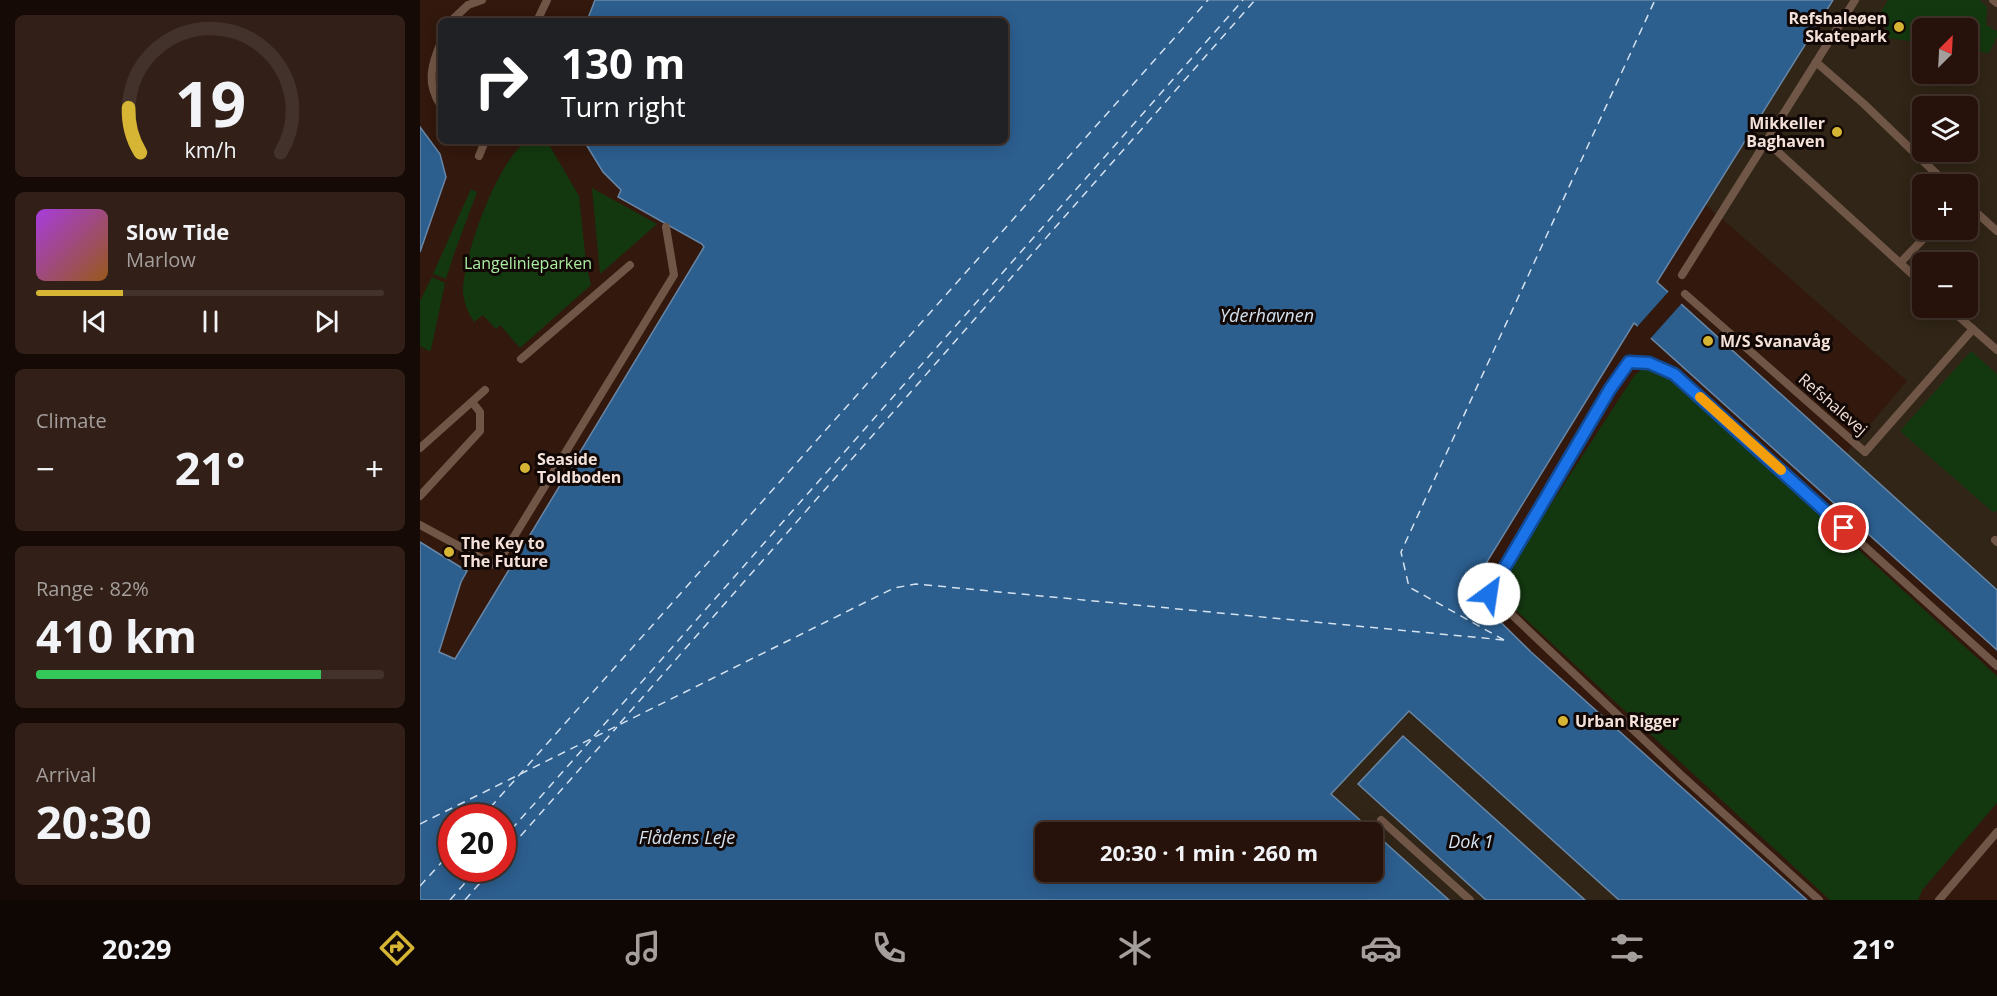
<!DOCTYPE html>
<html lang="en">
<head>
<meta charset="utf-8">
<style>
  body { margin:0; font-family:"Open Sans",sans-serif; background:#322018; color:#f1f3f6; height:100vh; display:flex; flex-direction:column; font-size:22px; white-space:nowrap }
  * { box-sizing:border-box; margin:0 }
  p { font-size:20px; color:#a49e9c }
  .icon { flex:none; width:33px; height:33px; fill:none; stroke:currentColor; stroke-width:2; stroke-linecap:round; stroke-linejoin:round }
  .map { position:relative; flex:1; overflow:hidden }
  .side { display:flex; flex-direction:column; gap:15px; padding:15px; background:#150a06; width:420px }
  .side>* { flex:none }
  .hud { position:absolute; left:18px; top:18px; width:570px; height:126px; border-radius:9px; box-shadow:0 3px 15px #0003,0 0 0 2px #42322b; background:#202124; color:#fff; overflow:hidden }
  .needle { width:39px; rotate:24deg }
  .buttons { position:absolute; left:1492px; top:18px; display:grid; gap:12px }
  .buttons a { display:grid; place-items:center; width:66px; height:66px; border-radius:9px; background:#26120a; box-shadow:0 3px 15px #0003,0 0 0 2px #42322b; font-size:30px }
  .speed { position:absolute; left:18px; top:804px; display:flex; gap:12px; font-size:30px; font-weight:700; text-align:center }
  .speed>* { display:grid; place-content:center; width:78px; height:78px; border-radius:50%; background:#26120a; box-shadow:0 3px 15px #0003,0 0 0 2px #42322b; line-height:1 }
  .speed .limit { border:9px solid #d22; background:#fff; color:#111 }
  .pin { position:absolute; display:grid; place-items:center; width:51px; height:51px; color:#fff; margin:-26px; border:3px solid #fff; border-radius:50%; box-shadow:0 2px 6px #0007 }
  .me { position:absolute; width:66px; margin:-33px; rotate:31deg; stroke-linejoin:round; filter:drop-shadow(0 0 4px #0008) }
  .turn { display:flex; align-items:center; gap:21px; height:126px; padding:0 24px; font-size:27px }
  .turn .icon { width:78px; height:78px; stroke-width:2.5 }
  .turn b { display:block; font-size:42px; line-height:51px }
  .big { font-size:45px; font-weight:700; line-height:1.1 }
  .side .tile { flex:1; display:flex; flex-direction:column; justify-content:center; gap:9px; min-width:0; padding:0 21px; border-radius:9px; background:#322018 }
  .side .dial { align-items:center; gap:0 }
  .dial svg { height:156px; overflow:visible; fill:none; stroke:#42322b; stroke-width:7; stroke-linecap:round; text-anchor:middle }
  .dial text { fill:#f1f3f6; stroke:none }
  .song { display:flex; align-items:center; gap:18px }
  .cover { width:72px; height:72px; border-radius:9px; background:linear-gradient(135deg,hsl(280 70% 55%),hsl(30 70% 35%)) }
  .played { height:6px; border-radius:3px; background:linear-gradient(90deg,#d6b534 25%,#42322b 25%) }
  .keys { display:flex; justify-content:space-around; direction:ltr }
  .heat { display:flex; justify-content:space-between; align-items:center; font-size:33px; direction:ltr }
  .charge { height:9px; border-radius:4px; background:linear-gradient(90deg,#34c759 82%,#42322b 0) }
  .trip { position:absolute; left:615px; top:822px; width:348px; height:60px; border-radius:9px; background:#26120a; box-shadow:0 3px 15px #0003,0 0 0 2px #42322b; font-weight:700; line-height:60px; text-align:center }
  .dock { display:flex; height:96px; justify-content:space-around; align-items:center; background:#0f0704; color:#a49e9c }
  .dock .icon { width:42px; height:42px }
  .dock .selected { color:#d6b534 }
  .dock b { font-size:27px; color:#f1f3f6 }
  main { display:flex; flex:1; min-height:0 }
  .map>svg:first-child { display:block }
  .commercial { fill:#302516; fill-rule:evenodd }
  .green { fill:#13380f }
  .water { fill:#2c5e8e; stroke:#6886a5; stroke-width:1.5; fill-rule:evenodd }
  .pier { fill:#32180d }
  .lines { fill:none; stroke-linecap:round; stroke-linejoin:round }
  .ferry { stroke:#d4e2f0; stroke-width:1.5; stroke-dasharray:8 6; stroke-linecap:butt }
  .service { stroke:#705646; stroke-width:8 }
  .route-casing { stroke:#114b97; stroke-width:15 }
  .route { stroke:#1a73e8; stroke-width:10 }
  .slow { stroke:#f59e0b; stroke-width:10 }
  .poi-dot { fill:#d6b534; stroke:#110704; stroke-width:2 }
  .labels { text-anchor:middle; stroke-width:6; stroke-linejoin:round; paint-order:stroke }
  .poi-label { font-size:16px; font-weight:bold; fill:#f4e2da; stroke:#110704; text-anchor:start }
  .park-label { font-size:16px; fill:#a9eea0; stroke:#110704 }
  .street-label { font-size:16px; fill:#f4e2da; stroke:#110704 }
  .water-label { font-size:18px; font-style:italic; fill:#d4e2f0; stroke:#110704 }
</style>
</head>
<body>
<main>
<section class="side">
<div class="tile dial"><svg viewBox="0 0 100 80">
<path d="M14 69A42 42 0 1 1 86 69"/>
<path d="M14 69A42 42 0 0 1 8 46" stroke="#d6b534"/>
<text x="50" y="56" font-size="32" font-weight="700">19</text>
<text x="50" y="72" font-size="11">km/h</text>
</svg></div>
<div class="tile">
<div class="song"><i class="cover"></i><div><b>Slow Tide</b><p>Marlow</p></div></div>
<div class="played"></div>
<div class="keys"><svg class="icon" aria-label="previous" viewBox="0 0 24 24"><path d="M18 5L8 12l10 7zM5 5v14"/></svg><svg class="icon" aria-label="pause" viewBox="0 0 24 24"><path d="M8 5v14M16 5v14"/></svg><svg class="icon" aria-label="next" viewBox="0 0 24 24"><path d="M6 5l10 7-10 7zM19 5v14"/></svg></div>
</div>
<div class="tile"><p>Climate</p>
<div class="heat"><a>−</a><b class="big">21°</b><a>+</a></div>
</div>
<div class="tile"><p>Range · 82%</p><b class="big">410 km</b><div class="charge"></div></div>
<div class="tile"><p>Arrival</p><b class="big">20:30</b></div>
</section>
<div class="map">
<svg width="1577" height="900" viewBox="0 0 1577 900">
  <rect width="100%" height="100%" fill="#32180d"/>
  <g class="commercial">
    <path d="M1413,0H1577V590L1426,453L1487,381L1285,204ZM1503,28H1548V74H1503ZM1503,106H1548V152H1503ZM1503,184H1548V230H1503ZM1503,262H1548V308H1503Z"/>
    <polygon points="989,710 1199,900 1029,900 911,794"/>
  </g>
  <g class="green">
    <polygon points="1468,0 1560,0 1567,7 1566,25 1577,31 1577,37 1569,53 1548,50 1548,28 1503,28 1503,43 1469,38 1465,25 1458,17"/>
    <path d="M107,141H126L128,143L159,196L166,263L171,285L100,348L80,325L76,329L63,315L54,322C48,312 44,303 43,292C43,256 77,161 107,141Z"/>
    <polygon points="172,188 237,224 180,274"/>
    <polygon points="51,189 57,192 34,254 26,279 13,274"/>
    <polygon points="12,277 25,283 11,350 9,351 0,346 0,301"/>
    <polygon points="1551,351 1577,374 1577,510 1574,513 1480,431"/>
    <polygon points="1233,369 1248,376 1577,676 1577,803 1503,889 1498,900 1410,900 1088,603 1079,592 1082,580 1214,376 1221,370"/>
  </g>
  <g class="water">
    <path d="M175,0H1413L1237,282L1577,590V650L1214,323L1049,591L1111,652L1387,900H1199L989,711L911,794L1029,900H0V542L47,571L41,582L19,652L35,659L284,247L282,244L198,197L201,190L183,172L164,141H585V21H167ZM32,818H82V868H32ZM626,832H952V872H626Z"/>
    <polygon points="0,127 20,154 26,177 0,252"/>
    <polygon points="983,736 1165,900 1066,900 938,784"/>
  </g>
  <polygon class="pier" points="1250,290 1263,302 1229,340 1216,328"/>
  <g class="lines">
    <g class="ferry">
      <polyline points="1084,640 989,587 981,552 1235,0"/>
      <polyline points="200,723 835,0"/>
      <polyline points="174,736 823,0"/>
      <polyline points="61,818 788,0"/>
      <polyline points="0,824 474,588 496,584 1084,640"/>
      <polyline points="82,840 171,740"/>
      <polyline points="82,857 197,727"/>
      <polyline points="0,886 32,851"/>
      <polyline points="30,900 58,868"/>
      <polyline points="45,900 73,868"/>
    </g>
    <g class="service">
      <polyline points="1573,0 1577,3"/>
      <polyline points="31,21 48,5 62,0"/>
      <polyline points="117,21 127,0"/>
      <path d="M21,42C11,66 6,83 21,106"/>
      <polyline points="1396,62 1444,104 1527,184"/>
      <polyline points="1347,142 1503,284"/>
      <polyline points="59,156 65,141"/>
      <polyline points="1548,205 1577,231"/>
      <polyline points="1480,263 1512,230"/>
      <polyline points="1262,275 1435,0"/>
      <polyline points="1265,294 1445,452 1553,329"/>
      <polyline points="1529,308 1577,350"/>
      <polyline points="101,359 210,265"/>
      <polyline points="0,448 65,390"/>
      <polyline points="0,496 60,431 60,412 52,402"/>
      <polyline points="0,525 76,566 254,275 246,227"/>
      <polyline points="1575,540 1577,542"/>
      <polyline points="961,820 1050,900"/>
      <polyline points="1399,900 1261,775 1069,593 1190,389 1209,362 1229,363 1254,374 1577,666"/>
      <polyline points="1519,900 1577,832"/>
    </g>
  </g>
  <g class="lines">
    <g class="route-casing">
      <polyline id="route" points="1069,594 1190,389 1209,362 1229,363 1254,374 1424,528"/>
    </g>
    <use href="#route" class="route"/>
    <polyline class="slow" points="1280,397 1361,470"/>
  </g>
  <g class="poi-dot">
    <circle cx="1479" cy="27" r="6"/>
    <circle cx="1417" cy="132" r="6"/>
    <circle cx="1288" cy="341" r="6"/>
    <circle cx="105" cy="468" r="6"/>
    <circle cx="29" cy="552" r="6"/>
    <circle cx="1143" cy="721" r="6"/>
  </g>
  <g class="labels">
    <g class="poi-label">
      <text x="1467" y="24" text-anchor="end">Refshaleøen<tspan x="1467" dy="18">Skatepark</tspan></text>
      <text x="1405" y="129" text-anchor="end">Mikkeller<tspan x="1405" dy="18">Baghaven</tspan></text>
      <text x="1300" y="347">M/S Svanavåg</text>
      <text x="117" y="465">Seaside<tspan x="117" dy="18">Toldboden</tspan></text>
      <text x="41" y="549">The Key to<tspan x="41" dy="18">The Future</tspan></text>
      <text x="1155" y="727">Urban Rigger</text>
    </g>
    <g class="park-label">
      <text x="108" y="269">Langelinieparken</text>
    </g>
    <g class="street-label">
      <text transform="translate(1413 404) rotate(41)" y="6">Refshalevej</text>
    </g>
    <g class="water-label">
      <text x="847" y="322">Yderhavnen</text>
      <text x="267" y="844">Flådens Leje</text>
      <text x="1051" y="848">Dok 1</text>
    </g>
  </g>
</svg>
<div class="buttons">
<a><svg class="needle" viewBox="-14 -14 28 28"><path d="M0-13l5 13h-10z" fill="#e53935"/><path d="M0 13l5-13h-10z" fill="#a49e9c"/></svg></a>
<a><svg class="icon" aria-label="layers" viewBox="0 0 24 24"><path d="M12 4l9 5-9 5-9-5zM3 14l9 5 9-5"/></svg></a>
<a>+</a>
<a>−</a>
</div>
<div class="speed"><div class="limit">20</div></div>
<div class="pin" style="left:1424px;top:528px;background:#d93025"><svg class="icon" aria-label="arrive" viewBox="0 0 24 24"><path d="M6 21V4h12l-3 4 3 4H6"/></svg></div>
<svg class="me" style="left:1069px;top:594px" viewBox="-20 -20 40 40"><circle r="19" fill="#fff"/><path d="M0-13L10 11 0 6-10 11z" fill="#1a73e8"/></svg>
<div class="trip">20:30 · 1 min · 260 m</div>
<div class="hud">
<div class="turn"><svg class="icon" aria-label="right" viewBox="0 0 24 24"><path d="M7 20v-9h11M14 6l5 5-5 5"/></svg><div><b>130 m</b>Turn right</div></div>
</div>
</div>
</main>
<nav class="dock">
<b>20:29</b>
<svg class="icon selected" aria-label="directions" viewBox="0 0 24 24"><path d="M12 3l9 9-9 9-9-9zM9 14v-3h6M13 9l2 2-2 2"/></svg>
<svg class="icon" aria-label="music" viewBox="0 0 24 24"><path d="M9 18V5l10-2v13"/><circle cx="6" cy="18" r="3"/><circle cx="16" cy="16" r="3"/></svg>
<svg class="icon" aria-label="phone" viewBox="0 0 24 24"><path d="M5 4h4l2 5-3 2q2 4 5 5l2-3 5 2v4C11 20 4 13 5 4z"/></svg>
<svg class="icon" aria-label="climate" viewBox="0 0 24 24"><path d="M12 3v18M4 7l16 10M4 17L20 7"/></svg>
<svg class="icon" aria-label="car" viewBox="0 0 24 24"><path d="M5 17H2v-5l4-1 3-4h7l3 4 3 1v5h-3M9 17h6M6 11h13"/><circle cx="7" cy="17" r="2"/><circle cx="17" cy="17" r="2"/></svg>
<svg class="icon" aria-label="filters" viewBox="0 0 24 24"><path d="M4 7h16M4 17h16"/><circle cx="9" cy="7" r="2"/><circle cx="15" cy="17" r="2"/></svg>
<b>21°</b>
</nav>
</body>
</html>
